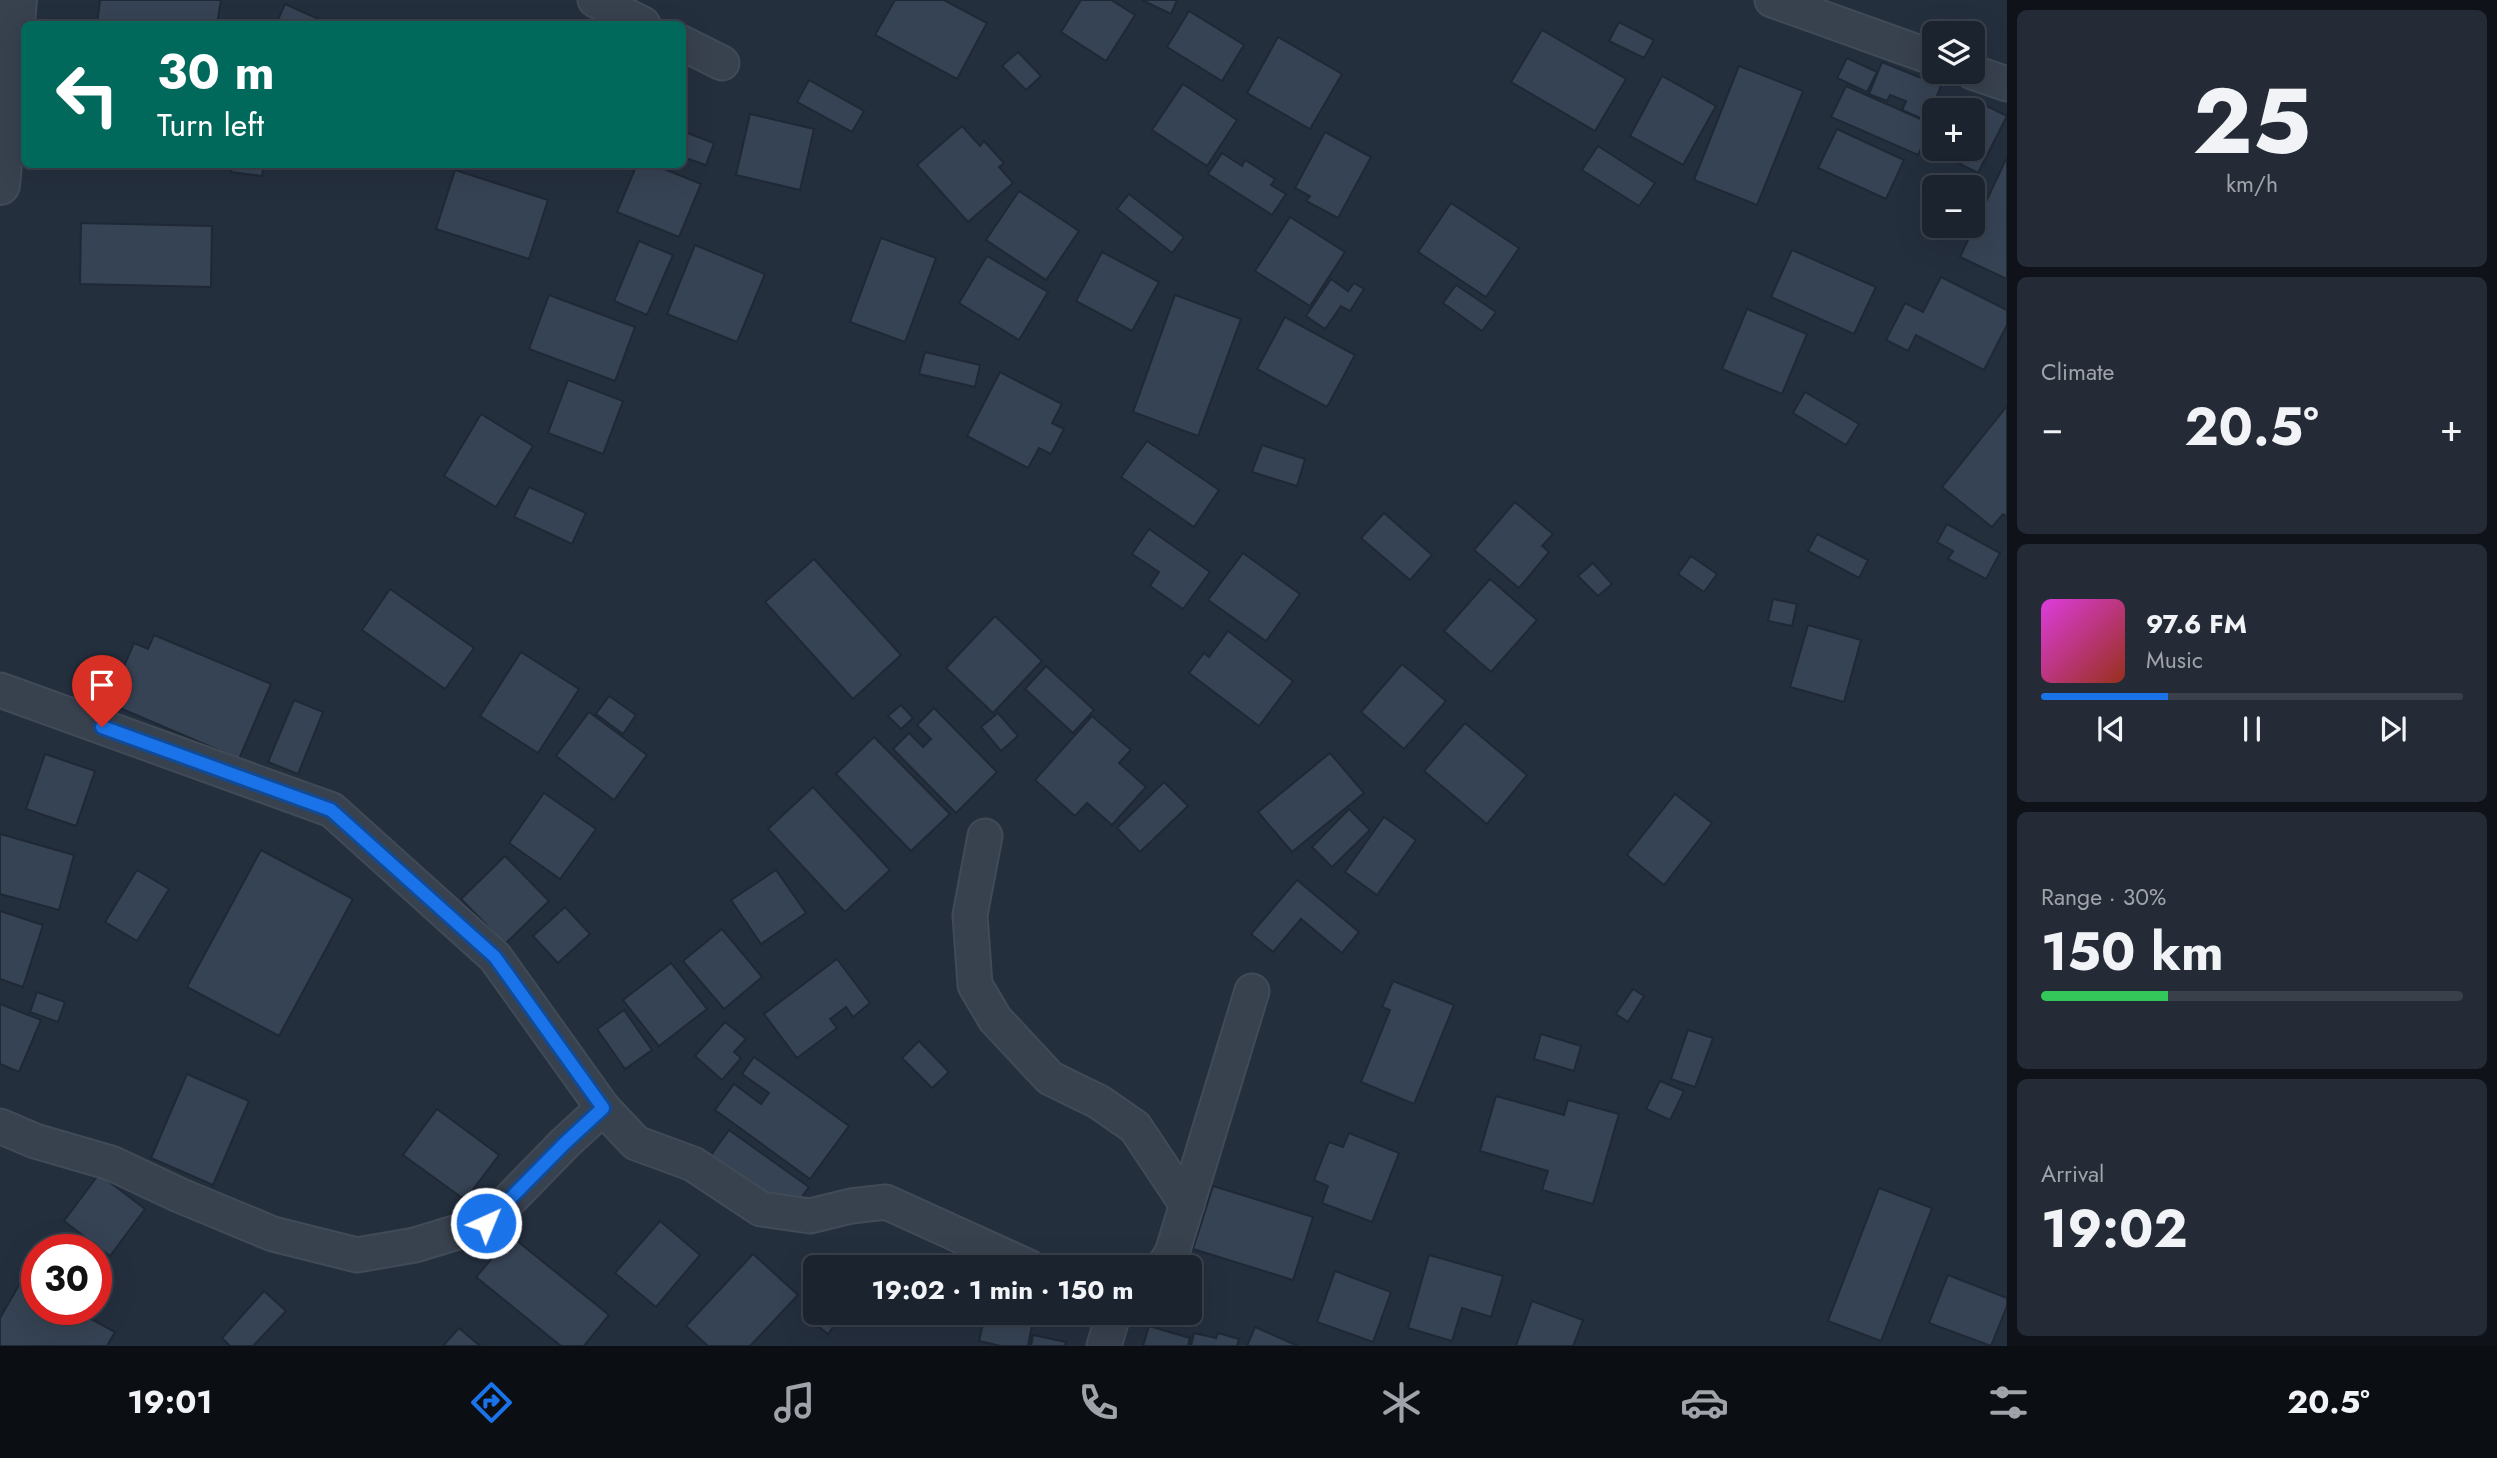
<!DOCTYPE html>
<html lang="en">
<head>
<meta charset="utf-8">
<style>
  body { margin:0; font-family:Jost,sans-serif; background:#242b36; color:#f1f3f6; height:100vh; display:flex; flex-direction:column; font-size:26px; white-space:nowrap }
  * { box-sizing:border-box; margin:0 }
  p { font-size:23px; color:#a0a4aa }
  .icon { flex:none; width:38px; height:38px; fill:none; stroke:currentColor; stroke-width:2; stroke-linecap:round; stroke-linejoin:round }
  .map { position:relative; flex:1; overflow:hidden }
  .drawer { display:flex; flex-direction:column; gap:10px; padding:10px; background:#0f1319; width:490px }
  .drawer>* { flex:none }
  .guide { position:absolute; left:21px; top:21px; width:665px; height:147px; border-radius:10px; box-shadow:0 7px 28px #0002,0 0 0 2px #39404a; background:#00695c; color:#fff; overflow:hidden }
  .buttons { position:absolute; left:1922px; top:21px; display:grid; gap:14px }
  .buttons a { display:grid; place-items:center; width:63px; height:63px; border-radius:10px; background:#1b232e; box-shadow:0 7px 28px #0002,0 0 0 2px #39404a; font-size:35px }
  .speed { position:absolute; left:21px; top:1234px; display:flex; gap:14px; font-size:35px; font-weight:700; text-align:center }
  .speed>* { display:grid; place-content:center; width:91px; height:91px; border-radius:50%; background:#1b232e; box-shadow:0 7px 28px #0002,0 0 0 2px #39404a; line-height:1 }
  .speed .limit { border:10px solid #d22; background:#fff; color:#111 }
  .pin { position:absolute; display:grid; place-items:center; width:60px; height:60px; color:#fff; margin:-72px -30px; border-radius:50% 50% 50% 0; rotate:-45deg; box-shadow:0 0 7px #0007 }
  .pin .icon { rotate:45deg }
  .me { position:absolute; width:77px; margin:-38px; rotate:44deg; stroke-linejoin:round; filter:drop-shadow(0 0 5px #0008) }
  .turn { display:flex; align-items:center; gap:24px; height:147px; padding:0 21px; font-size:32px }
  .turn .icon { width:91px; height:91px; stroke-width:2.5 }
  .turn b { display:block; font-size:49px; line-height:60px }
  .big { font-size:52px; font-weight:700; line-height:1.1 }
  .drawer .widget { flex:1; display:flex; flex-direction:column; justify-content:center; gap:10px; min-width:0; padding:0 24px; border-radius:10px; background:#242b36 }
  .drawer .dial { align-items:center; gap:0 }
  .dial b { font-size:91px; line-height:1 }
  .song { display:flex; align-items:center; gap:21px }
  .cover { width:84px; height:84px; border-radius:10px; background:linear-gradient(135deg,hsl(300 70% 55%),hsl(10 70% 35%)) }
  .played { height:7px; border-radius:4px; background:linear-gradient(90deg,#1a73e8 30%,#39404a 30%) }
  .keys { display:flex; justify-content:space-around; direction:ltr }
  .heat { display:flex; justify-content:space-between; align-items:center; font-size:38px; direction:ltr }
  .charge { height:10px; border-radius:5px; background:linear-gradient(90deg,#34c759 30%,#39404a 0) }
  .trip { position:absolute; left:803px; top:1255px; width:399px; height:70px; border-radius:10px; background:#1b232e; box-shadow:0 7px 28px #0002,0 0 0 2px #39404a; font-weight:700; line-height:70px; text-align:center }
  .tabs { display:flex; height:112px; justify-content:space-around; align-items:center; background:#0b0e12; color:#a0a4aa }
  .tabs .icon { width:49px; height:49px }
  .tabs .on { color:#1a73e8 }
  .tabs b { font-size:32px; color:#f1f3f6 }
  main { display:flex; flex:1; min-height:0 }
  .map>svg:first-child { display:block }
  .building { fill:#364354; stroke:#1f2835; stroke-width:2 }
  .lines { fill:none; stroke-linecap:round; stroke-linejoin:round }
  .minor-casing { stroke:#414a57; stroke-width:37 }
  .tertiary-casing { stroke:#414a57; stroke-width:42 }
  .minor { stroke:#38414e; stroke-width:33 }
  .tertiary { stroke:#38414e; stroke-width:38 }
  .route-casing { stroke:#114b97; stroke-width:18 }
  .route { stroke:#1a73e8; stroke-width:12 }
</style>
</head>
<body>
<main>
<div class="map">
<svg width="2007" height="1346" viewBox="0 0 2007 1346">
  <rect width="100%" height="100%" fill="#242f3e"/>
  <g class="building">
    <polygon points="100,0 221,0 217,24 97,24"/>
    <polygon points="895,0 944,0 987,23 957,79 875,35"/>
    <polygon points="1081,0 1111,0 1135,15 1106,61 1061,32"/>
    <polygon points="1142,0 1177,0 1171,14"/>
    <polygon points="285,4 330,24 276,24"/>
    <polygon points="1189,11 1244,45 1222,81 1167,47"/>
    <polygon points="1619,22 1654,40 1644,58 1609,41"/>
    <polygon points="1542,30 1626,79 1595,131 1511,82"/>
    <polygon points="1278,37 1342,74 1310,129 1247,93"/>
    <polygon points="1018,52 1041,76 1026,90 1002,66"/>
    <polygon points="1847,58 1877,72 1867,92 1837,78"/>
    <polygon points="1882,62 1941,86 1927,121 1902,110 1906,101 1890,95 1887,101 1869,94"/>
    <polygon points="1739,66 1803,91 1757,205 1694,180"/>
    <polygon points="1662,76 1716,106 1683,165 1630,136"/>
    <polygon points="809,80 864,111 852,132 797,102"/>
    <polygon points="1183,84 1237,120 1207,166 1152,130"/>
    <polygon points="1846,86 1932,124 1918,155 1831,117"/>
    <polygon points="1977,101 2007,116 1978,173 1948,158 1953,149 1972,149 1972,110"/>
    <polygon points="750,114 814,129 800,190 736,175"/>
    <polygon points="962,126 980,146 984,141 1004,163 999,167 1013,183 968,222 917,165"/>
    <polygon points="1837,129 1904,160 1886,199 1818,168"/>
    <polygon points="682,131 714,143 706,165 682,157"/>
    <polygon points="1325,132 1371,157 1338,218 1306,201 1310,196 1295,188"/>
    <polygon points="1598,146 1655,183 1639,206 1582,170"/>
    <polygon points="1222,153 1242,166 1245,160 1275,179 1271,185 1286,194 1272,215 1208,174"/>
    <polygon points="2007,157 2007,279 1960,257"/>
    <polygon points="232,164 264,164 262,176 231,172"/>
    <polygon points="637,164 652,164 701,184 679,237 617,212"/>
    <polygon points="455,170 548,200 529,259 436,229"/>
    <polygon points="1019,191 1079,231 1046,280 986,240"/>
    <polygon points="1129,194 1184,237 1172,253 1117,209"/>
    <polygon points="1451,203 1519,248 1486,297 1418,252"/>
    <polygon points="1290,217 1345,252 1310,306 1255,271"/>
    <polygon points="81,223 212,226 211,287 80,284"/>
    <polygon points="881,238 936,258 905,342 850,322"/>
    <polygon points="639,241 673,255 647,315 614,301"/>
    <polygon points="695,245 765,274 737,342 667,314"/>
    <polygon points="1792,250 1876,287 1854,334 1771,297"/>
    <polygon points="1102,252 1159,282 1132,331 1076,301"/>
    <polygon points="987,256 1048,292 1019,340 959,303"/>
    <polygon points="1941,277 2007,310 2007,325 1984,370 1916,335 1908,351 1886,340 1905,303 1923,312"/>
    <polygon points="1331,279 1348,291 1354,283 1364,289 1350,311 1341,306 1325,329 1306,316"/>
    <polygon points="1456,285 1496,312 1482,331 1443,303"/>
    <polygon points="549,295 635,327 615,381 529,349"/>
    <polygon points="1175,295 1241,319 1198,436 1133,412"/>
    <polygon points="1747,309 1807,334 1782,394 1722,369"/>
    <polygon points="1285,317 1355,355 1327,407 1257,369"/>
    <polygon points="925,352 980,365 975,387 919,374"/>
    <polygon points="1000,372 1062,404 1052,423 1064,429 1051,454 1039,448 1028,468 967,436"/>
    <polygon points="568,380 623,401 603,454 548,433"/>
    <polygon points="1805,392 1859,424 1846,445 1793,413"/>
    <polygon points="2007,406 2007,517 2003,514 1992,527 1942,487"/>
    <polygon points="481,414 533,446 496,507 444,476"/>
    <polygon points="1147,441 1219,490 1194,527 1121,477"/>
    <polygon points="1262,445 1305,459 1297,486 1252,472"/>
    <polygon points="529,487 586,513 572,544 514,517"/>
    <polygon points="1515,502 1553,534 1542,546 1549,552 1519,588 1474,550"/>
    <polygon points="1384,513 1432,555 1410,580 1361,538"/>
    <polygon points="1947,524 2000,553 1986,579 1948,559 1953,551 1937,542"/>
    <polygon points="1149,529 1210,572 1183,609 1150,586 1159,572 1132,554"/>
    <polygon points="1817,534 1868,560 1859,578 1808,551"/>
    <polygon points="1243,553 1300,594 1266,641 1208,600"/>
    <polygon points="1691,556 1717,574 1704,592 1678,574"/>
    <polygon points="814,559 901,655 853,699 765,602"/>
    <polygon points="1593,563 1612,584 1598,596 1578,576"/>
    <polygon points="1490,579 1537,620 1491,672 1444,631"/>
    <polygon points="390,589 474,648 445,689 362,630"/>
    <polygon points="1773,599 1797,604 1792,626 1768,621"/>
    <polygon points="995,616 1042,661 993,713 946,668"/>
    <polygon points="1808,625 1861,640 1844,702 1790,687"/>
    <polygon points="1228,631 1293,681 1259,726 1189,673 1204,653 1209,657"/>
    <polygon points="154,635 271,684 239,759 108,703 134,643 148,649"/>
    <polygon points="521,652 579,689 538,753 480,716"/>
    <polygon points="1402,664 1446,701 1404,749 1361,712"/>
    <polygon points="1046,666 1094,710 1073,733 1025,689"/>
    <polygon points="609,696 636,715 623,734 596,714"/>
    <polygon points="294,700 323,712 298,774 268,762"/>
    <polygon points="901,705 913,718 901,729 888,716"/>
    <polygon points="934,708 997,772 956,813 893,749 909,733 923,747 931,739 917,725"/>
    <polygon points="589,712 647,755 614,800 556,756"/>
    <polygon points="998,713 1018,736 1001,751 981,727"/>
    <polygon points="1092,716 1131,750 1119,763 1146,787 1112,825 1087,803 1075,816 1035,780"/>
    <polygon points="1465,723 1527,775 1487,824 1424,771"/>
    <polygon points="874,737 950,814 911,851 836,774"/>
    <polygon points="1330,753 1364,793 1292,852 1258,812"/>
    <polygon points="45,754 95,771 76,826 26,809"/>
    <polygon points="1164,782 1188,806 1140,852 1117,828"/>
    <polygon points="813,787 890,870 845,912 768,829"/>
    <polygon points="544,793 596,829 560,879 509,843"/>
    <polygon points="1675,794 1712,823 1664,885 1627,855"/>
    <polygon points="1349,809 1370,830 1332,867 1312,847"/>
    <polygon points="1384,817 1416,840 1377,895 1345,872"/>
    <polygon points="0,834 74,855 59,910 0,894"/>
    <polygon points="261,850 353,899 279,1036 187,987"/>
    <polygon points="505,856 549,901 505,944 461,899"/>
    <polygon points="137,870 169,889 137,941 105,922"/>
    <polygon points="776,870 806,913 761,944 731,900"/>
    <polygon points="1297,880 1359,932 1342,953 1301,919 1273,952 1251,934"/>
    <polygon points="565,907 590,934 558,963 533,936"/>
    <polygon points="0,911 43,925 23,987 0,979"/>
    <polygon points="722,929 762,977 724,1009 683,961"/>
    <polygon points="837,959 870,1003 853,1017 846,1007 830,1019 837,1028 797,1058 764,1014"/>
    <polygon points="671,963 707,1009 659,1046 623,1000"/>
    <polygon points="1393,981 1454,1005 1414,1104 1361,1082 1390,1010 1382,1007"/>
    <polygon points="1633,989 1644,996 1628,1022 1616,1014"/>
    <polygon points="37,992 65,1002 58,1022 30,1012"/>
    <polygon points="0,1004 41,1020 19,1072 0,1064"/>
    <polygon points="624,1010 652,1050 625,1069 597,1029"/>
    <polygon points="725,1022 746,1039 734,1052 741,1058 722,1080 695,1056"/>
    <polygon points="1688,1030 1713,1038 1695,1087 1671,1079"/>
    <polygon points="1541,1034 1581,1046 1574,1071 1534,1059"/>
    <polygon points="919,1041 949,1072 932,1088 902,1058"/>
    <polygon points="754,1057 849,1126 810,1179 715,1110 734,1084 761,1104 769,1093 742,1074"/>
    <polygon points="187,1074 249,1101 213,1185 151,1158"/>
    <polygon points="1660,1081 1684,1091 1670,1120 1646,1109"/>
    <polygon points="1496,1096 1564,1115 1568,1100 1619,1114 1593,1204 1542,1190 1548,1171 1480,1151"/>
    <polygon points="437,1109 499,1155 465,1200 403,1155"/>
    <polygon points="729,1130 809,1187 791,1212 711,1155"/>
    <polygon points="1349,1133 1399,1153 1372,1222 1322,1203 1328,1186 1314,1180 1329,1142 1343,1147"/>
    <polygon points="99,1174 145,1209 110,1256 64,1221"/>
    <polygon points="1213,1186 1313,1217 1293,1280 1193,1249"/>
    <polygon points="1879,1188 1932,1208 1881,1341 1828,1321"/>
    <polygon points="660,1221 700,1255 656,1307 615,1273"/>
    <polygon points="511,1236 609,1315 584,1346 561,1346 476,1277"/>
    <polygon points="753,1254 798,1295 750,1346 708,1346 686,1326"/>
    <polygon points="1429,1255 1503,1276 1491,1317 1462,1308 1452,1341 1408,1328"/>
    <polygon points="1335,1271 1391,1292 1373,1342 1317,1322"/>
    <polygon points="1948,1275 2007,1298 2007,1306 1991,1346 1929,1323"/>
    <polygon points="22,1280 37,1289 37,1309 73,1309 115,1332 107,1346 0,1346 0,1318"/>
    <polygon points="264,1291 286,1311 253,1346 230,1346 222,1338"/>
    <polygon points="816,1301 816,1312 836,1312 841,1316 828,1334 804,1315"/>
    <polygon points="1532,1301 1583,1320 1573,1346 1516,1346"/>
    <polygon points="985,1315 1032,1326 1028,1346 1001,1346 979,1341"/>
    <polygon points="1149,1326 1190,1338 1188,1346 1143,1346"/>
    <polygon points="1255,1327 1298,1346 1247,1346"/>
    <polygon points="459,1328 480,1346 443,1346"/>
    <polygon points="1194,1333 1216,1338 1218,1333 1239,1339 1237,1346 1191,1346"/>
    <polygon points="1033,1335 1066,1342 1065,1346 1031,1346"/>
  </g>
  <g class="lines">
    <g class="minor-casing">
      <g id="minor">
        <polyline points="595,0 643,24"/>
        <polyline points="1772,0 1934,58"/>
        <polyline points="682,43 722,63"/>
        <polyline points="1972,72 2007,84"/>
        <polyline points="0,690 332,810 495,957 603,1108"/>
        <polyline points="985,836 970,915 975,985 995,1019 1050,1078 1099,1102 1135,1127 1187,1205"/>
        <polyline points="0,1126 35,1141 111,1163 179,1195 273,1234 357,1255 415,1245 487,1223 565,1143 603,1108 636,1143 693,1164 761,1209 810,1216 851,1206 886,1202 1029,1267"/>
        <polyline points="1163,1267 1172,1253 1252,991"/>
        <polyline points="1104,1346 1114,1312"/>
      </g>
    </g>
    <g class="tertiary-casing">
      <polyline id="tertiary" points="0,185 17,0"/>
    </g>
    <use href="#minor" class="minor"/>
    <use href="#tertiary" class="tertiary"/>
  </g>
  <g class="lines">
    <g class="route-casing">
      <polyline id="route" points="102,727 331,810 495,957 603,1108 565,1143 486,1223"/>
    </g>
    <use href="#route" class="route"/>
  </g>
</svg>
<div class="buttons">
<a><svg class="icon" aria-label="layers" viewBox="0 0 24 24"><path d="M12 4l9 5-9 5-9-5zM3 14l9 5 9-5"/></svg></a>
<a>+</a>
<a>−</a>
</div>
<div class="speed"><div class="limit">30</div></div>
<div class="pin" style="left:102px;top:727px;background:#d93025"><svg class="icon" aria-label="arrive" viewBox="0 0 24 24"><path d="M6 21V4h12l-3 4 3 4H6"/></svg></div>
<svg class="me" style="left:486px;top:1223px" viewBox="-20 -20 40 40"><circle r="17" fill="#1a73e8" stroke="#fff" stroke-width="3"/><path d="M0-11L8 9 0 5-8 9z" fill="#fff"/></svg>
<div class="trip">19:02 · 1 min · 150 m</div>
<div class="guide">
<div class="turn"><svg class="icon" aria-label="left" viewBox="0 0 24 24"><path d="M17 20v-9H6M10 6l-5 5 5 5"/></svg><div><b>30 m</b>Turn left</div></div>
</div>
</div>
<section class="drawer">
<div class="widget dial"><b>25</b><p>km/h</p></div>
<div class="widget"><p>Climate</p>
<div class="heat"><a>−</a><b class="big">20.5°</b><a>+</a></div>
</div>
<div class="widget">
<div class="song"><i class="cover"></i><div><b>97.6 FM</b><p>Music</p></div></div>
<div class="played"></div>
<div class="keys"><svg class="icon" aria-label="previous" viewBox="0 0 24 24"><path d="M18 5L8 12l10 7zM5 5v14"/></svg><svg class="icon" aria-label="pause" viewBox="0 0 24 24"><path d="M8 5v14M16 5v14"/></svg><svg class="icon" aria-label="next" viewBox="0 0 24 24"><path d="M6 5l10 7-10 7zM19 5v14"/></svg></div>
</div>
<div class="widget"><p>Range · 30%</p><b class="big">150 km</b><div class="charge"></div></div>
<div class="widget"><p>Arrival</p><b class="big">19:02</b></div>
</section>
</main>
<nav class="tabs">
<b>19:01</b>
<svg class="icon on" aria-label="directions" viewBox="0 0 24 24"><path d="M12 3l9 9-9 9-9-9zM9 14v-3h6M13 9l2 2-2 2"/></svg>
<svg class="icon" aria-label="music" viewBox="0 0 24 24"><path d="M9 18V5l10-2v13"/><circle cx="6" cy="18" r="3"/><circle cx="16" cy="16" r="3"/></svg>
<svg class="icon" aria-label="phone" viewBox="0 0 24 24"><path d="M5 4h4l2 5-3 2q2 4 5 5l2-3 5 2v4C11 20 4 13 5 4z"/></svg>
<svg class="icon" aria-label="climate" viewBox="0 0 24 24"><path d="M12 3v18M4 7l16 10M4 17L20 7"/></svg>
<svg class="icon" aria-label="car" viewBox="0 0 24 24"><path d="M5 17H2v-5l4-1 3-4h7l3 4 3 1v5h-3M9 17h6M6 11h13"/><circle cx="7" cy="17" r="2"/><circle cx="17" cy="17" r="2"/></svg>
<svg class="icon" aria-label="filters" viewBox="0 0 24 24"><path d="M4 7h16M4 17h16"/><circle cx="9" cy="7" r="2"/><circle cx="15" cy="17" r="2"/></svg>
<b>20.5°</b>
</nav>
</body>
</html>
